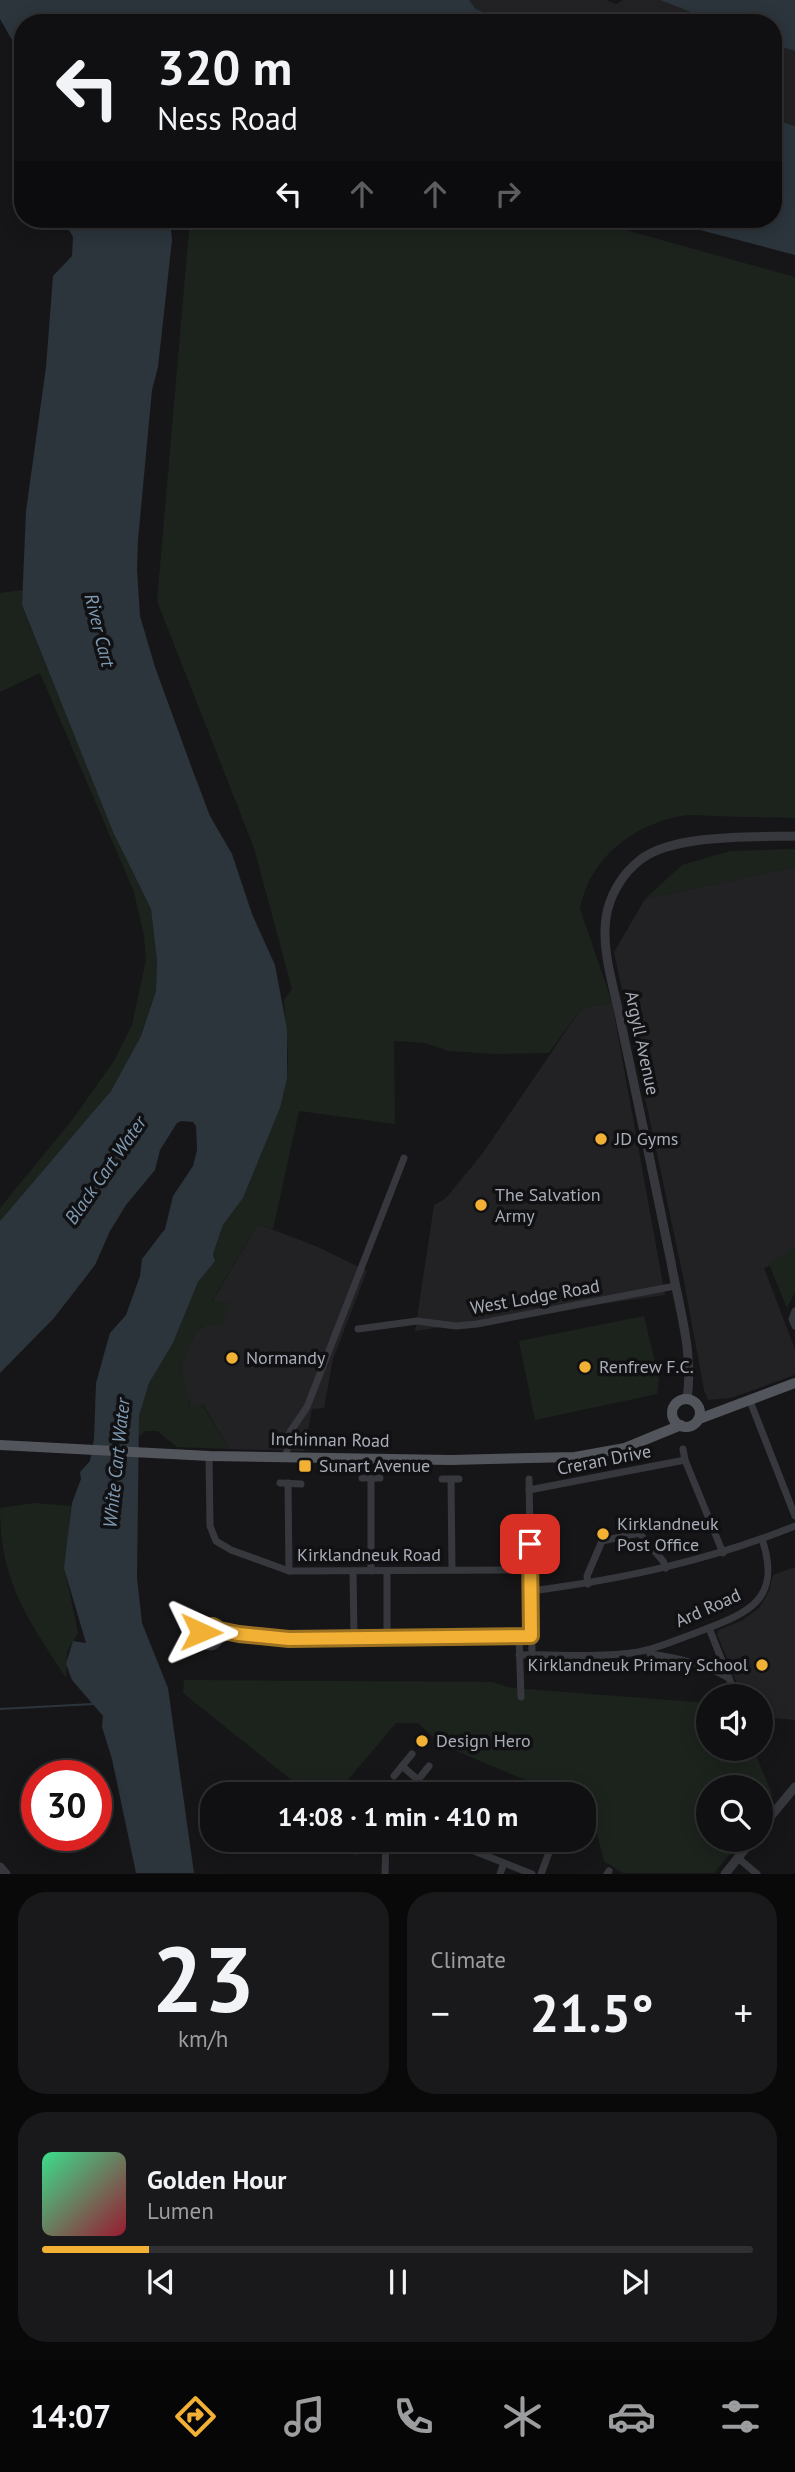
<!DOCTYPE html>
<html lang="en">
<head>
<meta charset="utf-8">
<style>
  body { margin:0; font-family:"PT Sans",sans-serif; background:#19191b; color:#f1f3f6; height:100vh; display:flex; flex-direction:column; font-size:26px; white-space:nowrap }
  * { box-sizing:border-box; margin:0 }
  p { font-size:23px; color:#9c9d9f }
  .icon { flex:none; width:38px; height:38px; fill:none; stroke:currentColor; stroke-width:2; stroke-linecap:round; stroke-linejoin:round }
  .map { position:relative; height:1874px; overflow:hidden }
  .sheet { display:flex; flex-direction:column; gap:18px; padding:18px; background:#09090a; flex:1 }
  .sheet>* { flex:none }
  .guide { position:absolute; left:14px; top:14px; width:768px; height:214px; border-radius:28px; box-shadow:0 4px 18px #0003,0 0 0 2px #303032; background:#101012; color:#f1f3f6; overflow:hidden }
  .tools { position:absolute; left:696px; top:1684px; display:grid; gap:14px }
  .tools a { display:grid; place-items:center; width:77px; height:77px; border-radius:50%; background:#101012; box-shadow:0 4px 18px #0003,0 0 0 2px #303032; font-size:35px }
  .speed { position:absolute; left:21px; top:1760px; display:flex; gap:14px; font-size:35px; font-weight:700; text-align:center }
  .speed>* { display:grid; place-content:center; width:91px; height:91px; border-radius:50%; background:#101012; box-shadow:0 4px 18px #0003,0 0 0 2px #303032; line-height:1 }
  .speed .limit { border:10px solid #d22; background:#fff; color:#111 }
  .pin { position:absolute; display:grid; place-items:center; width:60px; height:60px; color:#fff; margin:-30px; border-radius:14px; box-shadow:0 4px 10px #0006 }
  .me { position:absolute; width:77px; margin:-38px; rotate:91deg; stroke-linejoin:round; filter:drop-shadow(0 0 5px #0008) }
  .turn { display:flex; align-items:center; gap:24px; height:147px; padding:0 28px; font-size:32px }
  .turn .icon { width:91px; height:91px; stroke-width:2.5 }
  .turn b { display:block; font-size:49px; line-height:60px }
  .lanes { display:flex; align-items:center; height:66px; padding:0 28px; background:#0003; justify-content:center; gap:35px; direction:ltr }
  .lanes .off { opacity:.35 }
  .big { font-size:52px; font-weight:800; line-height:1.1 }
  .sheet .card { flex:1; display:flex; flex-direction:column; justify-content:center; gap:10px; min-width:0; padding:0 24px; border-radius:28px; background:#19191b }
  .sheet .dial { align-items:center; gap:0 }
  .dial b { font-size:91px; line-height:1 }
  .song { display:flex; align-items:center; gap:21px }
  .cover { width:84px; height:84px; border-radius:10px; background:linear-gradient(135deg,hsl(150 70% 55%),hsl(350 70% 35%)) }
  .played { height:7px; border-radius:4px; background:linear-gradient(90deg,#f2b134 15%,#303032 15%) }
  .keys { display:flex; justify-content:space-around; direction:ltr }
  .heat { display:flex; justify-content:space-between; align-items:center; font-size:38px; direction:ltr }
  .sheet .tiles { flex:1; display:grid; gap:18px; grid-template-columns:1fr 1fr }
  .card:last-child { grid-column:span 2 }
  .trip { position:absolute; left:200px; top:1782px; width:396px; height:70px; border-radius:28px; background:#101012; box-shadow:0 4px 18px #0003,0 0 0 2px #303032; font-weight:800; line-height:70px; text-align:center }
  .dock { display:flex; height:112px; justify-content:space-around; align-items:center; background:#060607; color:#9c9d9f }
  .dock .icon { width:49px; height:49px }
  .dock .on { color:#f2b134 }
  .dock b { font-size:32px; color:#f1f3f6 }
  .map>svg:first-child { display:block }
  .built { fill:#222225 }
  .green { fill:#1c231d }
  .water { fill:#2c353c }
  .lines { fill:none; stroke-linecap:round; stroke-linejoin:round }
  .stream { stroke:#2c353c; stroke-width:2 }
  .minor { stroke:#37383d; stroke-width:7 }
  .tertiary { stroke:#37383d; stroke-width:9 }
  .primary { stroke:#53555c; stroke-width:10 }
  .route-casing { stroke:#9d7322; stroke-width:18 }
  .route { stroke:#f2b134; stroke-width:12 }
  .poi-dot { fill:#f2b134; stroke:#111113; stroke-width:2.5 }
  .labels { text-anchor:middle; stroke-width:7; stroke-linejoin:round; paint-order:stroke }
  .street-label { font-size:18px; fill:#a8adb8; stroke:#111113 }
  .poi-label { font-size:18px; fill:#a8adb8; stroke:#111113; text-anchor:start }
  .water-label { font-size:19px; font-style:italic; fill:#7f9bb3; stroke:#111113 }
</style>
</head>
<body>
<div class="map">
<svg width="795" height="1874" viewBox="0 0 795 1874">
  <rect width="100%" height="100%" fill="#161618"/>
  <g class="built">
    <polygon points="469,0 606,0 616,4 623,0 661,0 721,23 512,23 476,9"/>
    <polygon points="774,42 795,50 795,126 774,119"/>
    <polygon points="795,867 795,1255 764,1268 795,1349 795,1375 731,1398 708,1400 704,1390 683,1276 614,952 645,899"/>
    <polygon points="612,1002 665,1295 415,1331 434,1205 446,1198 482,1154 581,1009"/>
    <polygon points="258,1224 318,1247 367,1271 333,1359 324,1408 312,1409 304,1451 229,1449 203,1404 191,1407 186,1394 181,1366 196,1330 205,1326 212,1302"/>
    <polygon points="795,1567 795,1720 761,1717 761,1696 742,1696 717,1634 719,1630 743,1620 759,1608 769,1591 773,1575"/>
  </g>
  <g class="green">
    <path d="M190,219H586L795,277V818C768,817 741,817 713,816C703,816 691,814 681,816C632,825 589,859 580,909L612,1002L581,1009L549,1053L495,1054L449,1051L425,1043L394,1041L395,1124L299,1111L273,1229L258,1224L212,1301L229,1302L222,1325L205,1326L196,1330L181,1366L190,1406L202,1404L229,1449L177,1447L157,1431H146L138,1437L139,1416L149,1383L173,1343L198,1282L215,1258L213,1254L223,1225L243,1198L280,1108L287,1079L288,1056L284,1000L292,989L254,848L157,601Z"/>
    <polygon points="23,590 22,606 113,832 151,909 157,961 156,991 141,1036 111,1091 0,1221 0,1208 73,1119 114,1061 132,1025 146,960 144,936 134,892 40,673 0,692 0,593"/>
    <polygon points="795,849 795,867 645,899 682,865 730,851"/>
    <polygon points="795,1246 795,1292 787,1308 769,1264"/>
    <polygon points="644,1316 659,1379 657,1394 535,1420 519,1341"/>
    <path d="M34,1503L71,1506L66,1575L78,1633L67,1652L66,1678C28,1619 0,1582 0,1508Z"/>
    <polygon points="184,1680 492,1682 512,1688 709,1703 709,1748 753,1748 772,1794 761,1812 761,1787 709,1787 709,1839 743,1839 714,1873 623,1873 604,1861 590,1807 583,1804 583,1794 559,1794 442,1745 418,1723 396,1723 336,1794 309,1794 183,1693"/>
  </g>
  <g class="water">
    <polygon points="0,0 469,0 476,9 509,23 23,23 23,59 0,19"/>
    <polygon points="660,0 795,0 795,51 774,44 774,23 719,23"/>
    <polygon points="774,119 795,126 795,255 685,226 656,223 638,219 774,219"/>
    <polygon points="63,219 170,219 172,240 158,367 152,390 138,540 137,569 140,616 155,667 191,766 210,816 232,854 252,914 275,965 287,1029 287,1079 280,1108 243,1198 223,1225 213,1254 215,1261 198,1282 173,1343 149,1383 139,1416 137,1578 142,1623 168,1688 194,1873 136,1873 112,1759 102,1727 103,1716 72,1680 66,1664 73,1641 86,1643 64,1568 72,1503 81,1479 80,1472 90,1461 94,1439 96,1383 104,1354 110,1333 126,1315 140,1276 142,1259 165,1229 173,1196 193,1166 197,1150 196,1126 193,1122 181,1121 177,1123 160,1150 155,1170 126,1205 110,1231 95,1265 54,1318 0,1373 0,1221 111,1091 141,1036 156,991 157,961 151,909 113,832 22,605 26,511 46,367 53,276 72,256 73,237"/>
  </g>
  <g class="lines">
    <polyline class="stream" points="0,1709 93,1704"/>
    <g class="minor">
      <polyline points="795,1311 792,1319 795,1326"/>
      <polyline points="358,1329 417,1321 456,1326 477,1324 675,1286"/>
      <polyline points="750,1401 795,1516"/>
      <polyline points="683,1449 685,1460 723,1553"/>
      <polyline points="209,1456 210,1526 216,1541 231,1550 289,1571 531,1570"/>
      <polyline points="286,1457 290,1432 307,1407 404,1158"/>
      <polyline points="362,1478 380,1478"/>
      <polyline points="442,1479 459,1479"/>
      <polyline points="451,1479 452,1570"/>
      <polyline points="529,1479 532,1654"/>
      <polyline points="280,1483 301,1484"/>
      <polyline points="288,1483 289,1571"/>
      <polyline points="529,1490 685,1460"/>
      <polyline points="353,1571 354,1638"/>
      <polyline points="371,1571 371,1478"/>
      <polyline points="387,1571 387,1637"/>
      <polyline points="588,1584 587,1576 602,1541 639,1533 663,1561 666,1568"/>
      <path d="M531,1591C623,1579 708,1561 795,1526"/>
      <circle cx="210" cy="1637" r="10"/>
      <polyline points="709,1628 736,1696"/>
      <polyline points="219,1630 265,1638 289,1639 531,1636"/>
      <polyline points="519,1636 521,1697"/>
      <path d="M648,1650L650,1654C679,1658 703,1664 729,1678"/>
      <path d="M519,1655C556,1654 595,1658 631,1653C654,1650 676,1640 698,1632C747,1613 783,1601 762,1539"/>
      <polyline points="402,1766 418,1780"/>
      <polyline points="394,1776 412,1754"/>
      <polyline points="407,1794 429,1766"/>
      <polyline points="459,1845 532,1874"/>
      <polyline points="357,1851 359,1839"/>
      <polyline points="738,1858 757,1874"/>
      <polyline points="385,1874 386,1839"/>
      <polyline points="500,1874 504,1863"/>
      <polyline points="541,1874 554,1839"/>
      <polyline points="607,1874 609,1871"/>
    </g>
    <g class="tertiary">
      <path d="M687,1399C694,1353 679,1308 671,1262C655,1182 638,1103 621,1023C615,990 601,952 606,918C609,896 622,874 640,860C673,834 753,837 795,836"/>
      <polyline points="761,1828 795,1787"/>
      <polyline points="0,1867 6,1874"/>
      <polyline points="725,1874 753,1839"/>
    </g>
    <g class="primary">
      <circle cx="686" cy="1413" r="14"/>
      <polyline points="699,1419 795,1383"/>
      <polyline points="0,1445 209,1456 451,1460 575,1457 625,1448 681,1425"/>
    </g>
  </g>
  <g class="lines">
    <g class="route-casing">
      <polyline id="route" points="201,1632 206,1627 213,1626 219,1630 239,1634 289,1639 531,1636 530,1544"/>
    </g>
    <use href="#route" class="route"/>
  </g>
  <g class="poi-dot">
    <circle cx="601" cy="1139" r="7"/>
    <circle cx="481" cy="1205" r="7"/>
    <circle cx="232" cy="1358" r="7"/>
    <circle cx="585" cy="1367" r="7"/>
    <rect x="298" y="1459" width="14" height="14" rx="3.5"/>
    <circle cx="603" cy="1534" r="7"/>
    <circle cx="762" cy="1665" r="7"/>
    <circle cx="422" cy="1741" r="7"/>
  </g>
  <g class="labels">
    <g class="street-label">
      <text transform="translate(642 1043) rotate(78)" y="6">Argyll Avenue</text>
      <text transform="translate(535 1297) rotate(-10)" y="6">West Lodge Road</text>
      <text transform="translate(330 1440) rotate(1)" y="6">Inchinnan Road</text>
      <text transform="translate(604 1460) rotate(-11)" y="6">Creran Drive</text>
      <text x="369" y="1561">Kirklandneuk Road</text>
      <text transform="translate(708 1608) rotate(-24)" y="6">Ard Road</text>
    </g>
    <g class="poi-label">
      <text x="615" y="1145">JD Gyms</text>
      <text x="495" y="1201">The Salvation<tspan x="495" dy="21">Army</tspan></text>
      <text x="246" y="1364">Normandy</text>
      <text x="599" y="1373">Renfrew F.C.</text>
      <text x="319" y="1472">Sunart Avenue</text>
      <text x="617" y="1530">Kirklandneuk<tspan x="617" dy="21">Post Office</tspan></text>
      <text x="748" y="1671" text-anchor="end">Kirklandneuk Primary School</text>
      <text x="436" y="1747">Design Hero</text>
    </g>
    <g class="water-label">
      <text transform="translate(100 630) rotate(76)" y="7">River Cart</text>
      <text transform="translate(105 1170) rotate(-55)" y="7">Black Cart Water</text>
      <text transform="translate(116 1463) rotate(-84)" y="7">White Cart Water</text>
    </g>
  </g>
</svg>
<div class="tools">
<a><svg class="icon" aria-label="sound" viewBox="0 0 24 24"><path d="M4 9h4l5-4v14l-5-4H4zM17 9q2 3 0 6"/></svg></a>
<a><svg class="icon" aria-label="search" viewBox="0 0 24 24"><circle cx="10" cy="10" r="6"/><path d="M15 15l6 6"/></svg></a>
</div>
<div class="speed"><div class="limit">30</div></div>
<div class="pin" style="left:530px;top:1544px;background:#d93025"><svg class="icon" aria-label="arrive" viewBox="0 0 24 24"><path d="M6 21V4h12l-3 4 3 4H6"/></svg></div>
<svg class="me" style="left:201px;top:1632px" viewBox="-20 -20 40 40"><path d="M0-17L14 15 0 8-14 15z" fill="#f2b134" stroke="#fff" stroke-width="4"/></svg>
<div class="trip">14:08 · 1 min · 410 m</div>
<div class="guide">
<div class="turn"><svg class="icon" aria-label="left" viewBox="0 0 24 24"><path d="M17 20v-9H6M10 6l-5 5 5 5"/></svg><div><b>320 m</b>Ness Road</div></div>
<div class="lanes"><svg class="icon" aria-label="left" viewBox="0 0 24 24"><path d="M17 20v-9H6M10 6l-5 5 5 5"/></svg><svg class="icon off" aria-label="ahead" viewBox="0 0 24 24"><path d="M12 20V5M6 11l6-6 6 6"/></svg><svg class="icon off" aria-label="ahead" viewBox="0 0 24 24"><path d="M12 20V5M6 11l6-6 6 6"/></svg><svg class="icon off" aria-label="right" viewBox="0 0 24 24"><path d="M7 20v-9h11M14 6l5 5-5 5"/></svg></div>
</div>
</div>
<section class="sheet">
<div class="tiles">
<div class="card dial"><b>23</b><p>km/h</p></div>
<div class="card"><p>Climate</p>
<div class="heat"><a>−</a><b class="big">21.5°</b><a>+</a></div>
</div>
<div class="card">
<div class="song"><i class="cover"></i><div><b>Golden Hour</b><p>Lumen</p></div></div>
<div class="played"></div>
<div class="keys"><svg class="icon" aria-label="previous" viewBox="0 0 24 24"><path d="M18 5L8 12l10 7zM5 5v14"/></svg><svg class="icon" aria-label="pause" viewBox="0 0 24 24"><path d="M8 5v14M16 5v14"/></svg><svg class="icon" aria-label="next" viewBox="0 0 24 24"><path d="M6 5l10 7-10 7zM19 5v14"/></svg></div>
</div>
</div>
</section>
<nav class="dock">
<b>14:07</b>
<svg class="icon on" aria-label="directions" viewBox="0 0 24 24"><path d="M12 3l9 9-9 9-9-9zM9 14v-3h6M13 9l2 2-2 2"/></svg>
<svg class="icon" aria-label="music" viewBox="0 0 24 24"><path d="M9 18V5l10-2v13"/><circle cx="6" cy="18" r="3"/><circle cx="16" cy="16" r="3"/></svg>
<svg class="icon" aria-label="phone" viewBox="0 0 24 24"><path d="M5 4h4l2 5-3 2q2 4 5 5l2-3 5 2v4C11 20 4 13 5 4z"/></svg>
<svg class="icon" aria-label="climate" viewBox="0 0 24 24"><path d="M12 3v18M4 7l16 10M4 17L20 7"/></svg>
<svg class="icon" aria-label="car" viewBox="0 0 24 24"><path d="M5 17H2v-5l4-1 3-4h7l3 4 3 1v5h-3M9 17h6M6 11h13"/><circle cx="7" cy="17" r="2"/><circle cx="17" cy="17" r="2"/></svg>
<svg class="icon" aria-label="filters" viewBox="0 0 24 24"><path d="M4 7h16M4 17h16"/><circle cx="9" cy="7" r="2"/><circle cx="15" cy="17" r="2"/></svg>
</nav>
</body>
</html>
